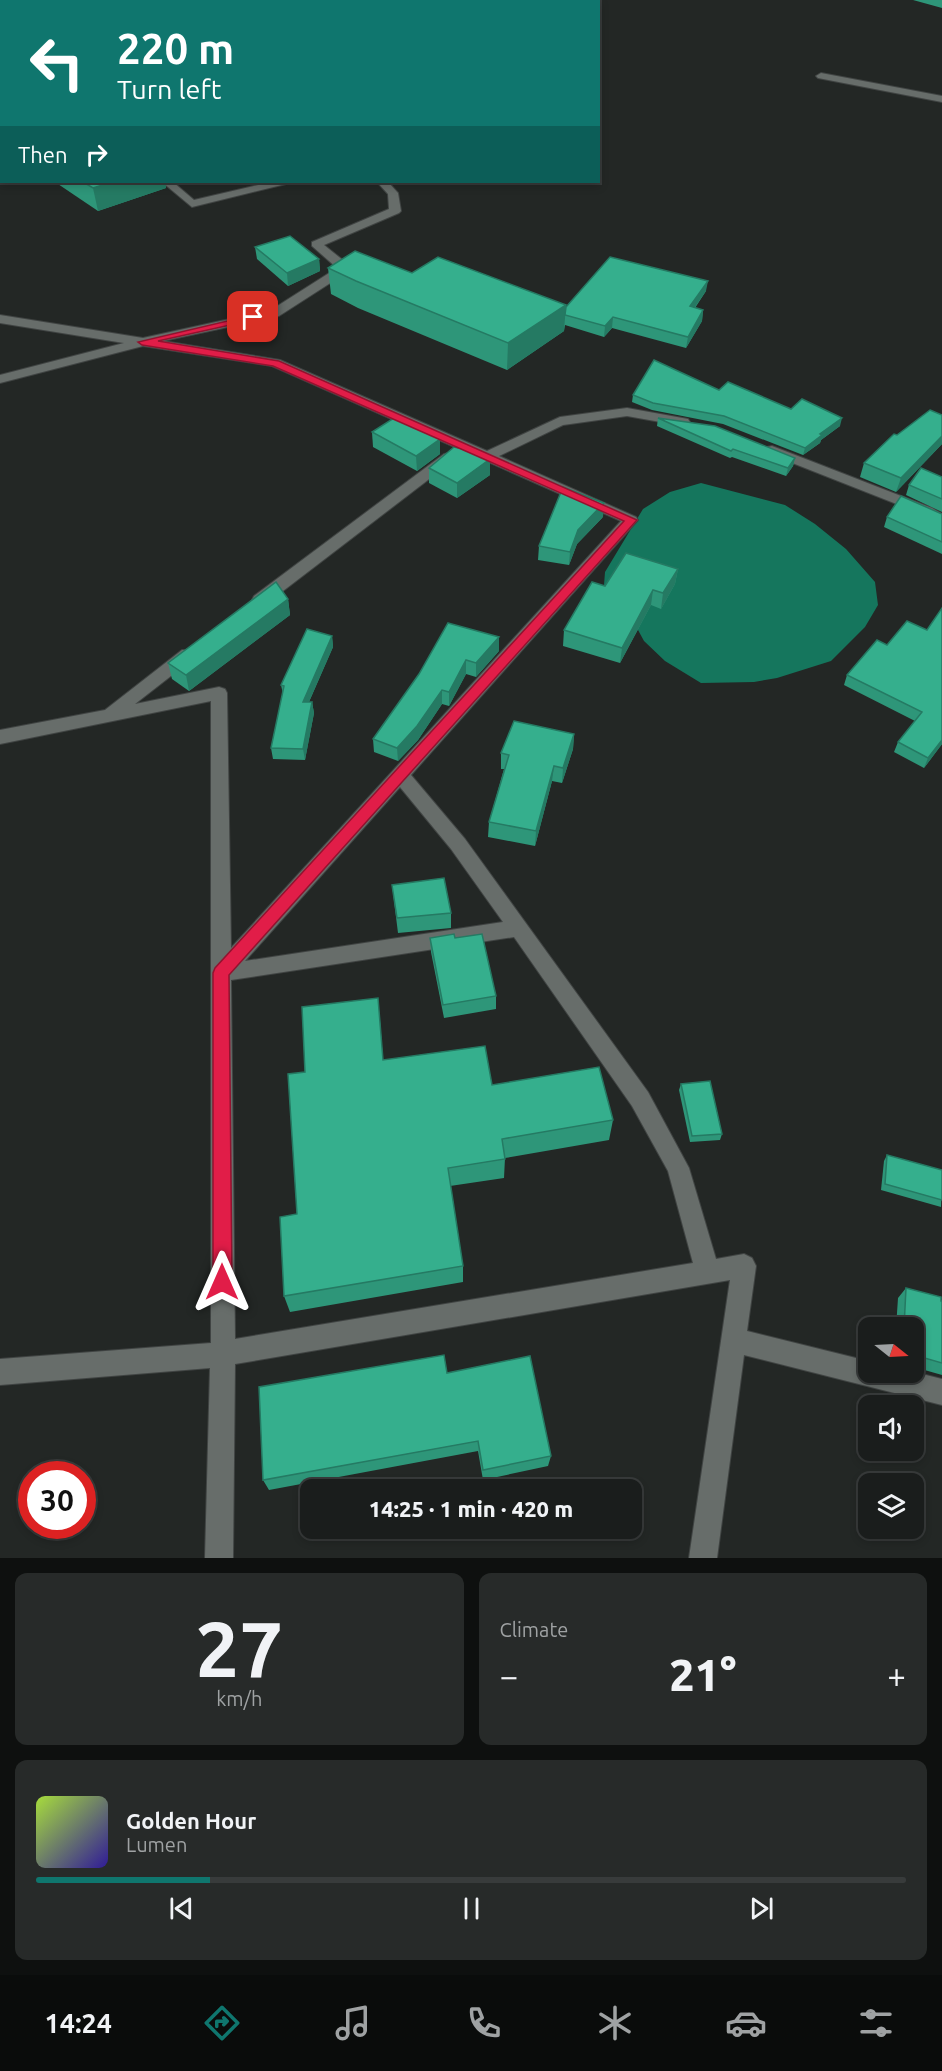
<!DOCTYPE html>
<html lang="en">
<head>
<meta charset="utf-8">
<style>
  body { margin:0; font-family:Ubuntu,sans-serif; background:#272a29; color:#f1f3f6; height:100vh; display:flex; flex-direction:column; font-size:22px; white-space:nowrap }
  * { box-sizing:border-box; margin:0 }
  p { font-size:20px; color:#9fa2a3 }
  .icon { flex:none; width:33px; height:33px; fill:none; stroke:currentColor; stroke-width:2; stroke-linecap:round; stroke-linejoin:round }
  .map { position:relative; height:1558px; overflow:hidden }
  .sheet { display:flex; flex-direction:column; gap:15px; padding:15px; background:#0e100f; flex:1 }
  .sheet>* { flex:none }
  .banner { position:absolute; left:0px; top:0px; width:600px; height:183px; box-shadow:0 3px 9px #0003,0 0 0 2px #383b3b; background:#0f766e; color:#fff; overflow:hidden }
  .needle { width:39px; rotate:108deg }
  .controls { position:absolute; left:858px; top:1317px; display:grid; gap:12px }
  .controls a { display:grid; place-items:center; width:66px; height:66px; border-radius:12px; background:#1a1d1c; box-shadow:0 3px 9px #0003,0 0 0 2px #383b3b; font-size:30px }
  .speed { position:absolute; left:18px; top:1461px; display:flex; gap:12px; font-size:30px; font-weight:700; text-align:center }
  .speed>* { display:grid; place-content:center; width:78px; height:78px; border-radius:50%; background:#1a1d1c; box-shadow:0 3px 9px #0003,0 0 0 2px #383b3b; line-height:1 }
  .speed .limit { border:9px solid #d22; background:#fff; color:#111 }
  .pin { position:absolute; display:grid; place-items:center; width:51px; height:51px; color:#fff; margin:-26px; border-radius:12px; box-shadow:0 3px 9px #0006 }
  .me { position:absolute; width:66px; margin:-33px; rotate:0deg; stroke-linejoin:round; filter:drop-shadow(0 0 4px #0008) }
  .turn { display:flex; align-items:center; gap:21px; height:126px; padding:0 18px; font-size:27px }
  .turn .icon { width:78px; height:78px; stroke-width:2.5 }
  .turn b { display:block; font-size:42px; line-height:51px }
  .then { display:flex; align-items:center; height:57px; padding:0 18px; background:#0003; gap:12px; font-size:22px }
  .big { font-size:45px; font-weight:800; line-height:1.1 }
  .sheet .widget { flex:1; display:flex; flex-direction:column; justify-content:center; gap:9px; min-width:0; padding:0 21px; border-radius:12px; background:#272a29 }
  .sheet .dial { align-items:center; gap:0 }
  .dial b { font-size:78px; line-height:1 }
  .song { display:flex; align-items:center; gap:18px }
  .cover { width:72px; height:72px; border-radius:9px; background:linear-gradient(135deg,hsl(80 70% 55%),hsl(250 70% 35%)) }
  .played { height:6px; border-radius:3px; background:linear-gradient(90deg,#0f766e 20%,#383b3b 20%) }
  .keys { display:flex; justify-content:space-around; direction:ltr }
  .heat { display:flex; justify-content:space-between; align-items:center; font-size:33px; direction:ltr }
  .sheet .tiles { flex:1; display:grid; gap:15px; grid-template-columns:1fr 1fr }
  .widget:last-child { grid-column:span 2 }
  .trip { position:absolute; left:300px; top:1479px; width:342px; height:60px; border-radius:12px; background:#1a1d1c; box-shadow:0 3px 9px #0003,0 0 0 2px #383b3b; font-weight:800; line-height:60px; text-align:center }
  .menu { display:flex; height:96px; justify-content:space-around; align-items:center; background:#0a0c0b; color:#9fa2a3 }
  .menu .icon { width:42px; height:42px }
  .menu .active { color:#0f766e }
  .menu b { font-size:27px; color:#f1f3f6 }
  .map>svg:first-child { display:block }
  .water { fill:#15765d }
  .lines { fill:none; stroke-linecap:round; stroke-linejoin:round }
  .minor-casing { stroke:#404443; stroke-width:2 }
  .minor { fill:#676d6a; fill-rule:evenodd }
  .wall { fill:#2e9679 }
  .shaded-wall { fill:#257a63 }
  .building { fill:#35af8d; stroke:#257a63; stroke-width:1.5 }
  .route { fill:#e11d48; stroke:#92132f; stroke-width:1.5 }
</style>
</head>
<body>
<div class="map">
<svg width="942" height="1558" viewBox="0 0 942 1558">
  <rect width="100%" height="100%" fill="#232725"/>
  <polygon class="water" points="701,483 785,505 815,524 846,549 875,582 878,605 865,627 831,661 777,678 754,682 701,683 665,661 644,641 619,595 604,585 605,572 643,509 670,492"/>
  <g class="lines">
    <g class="minor-casing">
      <g id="minor">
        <polygon points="821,73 942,96 942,102 818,78 816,76"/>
        <polygon points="162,182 173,182 194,200 271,182 287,182 286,184 192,207"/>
        <path d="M377,182H388L398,193L401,211L399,213L324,245L349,265V271L279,316L163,341L280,360L487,451L560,417L627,408L688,419L690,422L688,425L683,426L627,416L563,425L499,456L636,517L638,520L411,775L465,839L648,1092L689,1168L716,1259L744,1254L752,1258L756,1266L747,1331L868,1361V1372H914L942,1379V1405L744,1355L717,1558H689L730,1280L235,1364L233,1558H205L210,1368L0,1385V1359L211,1343V701L0,744V730L105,710L182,650H194L196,654L194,658L135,704L219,687L225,689L227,693L231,948L621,521L272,366L143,346L0,383V375L124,343L0,323V315L143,338L271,310L337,268L312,246V242L389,209L388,194ZM400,787L451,849L503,922L245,961ZM514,937L632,1106L668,1171L693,1263L235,1339L231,980Z"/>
        <polygon points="772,446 932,508 942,514 942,525 922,514 767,453 765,450 767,447"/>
        <polygon points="449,453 454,454 456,457 454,460 266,604 254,604 252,600 254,596 444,454"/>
      </g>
    </g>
    <use href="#minor" class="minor"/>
  </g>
  <g class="wall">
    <polygon points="0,0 141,0 138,2 2,2 2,144 0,144"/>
    <polygon points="913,0 942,0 942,8"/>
    <polygon points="55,182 165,182 166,188 98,211"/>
    <polygon points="255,247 319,259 320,271 288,286 257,259"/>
    <polygon points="328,268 412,273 566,305 566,307 706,291 695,308 703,310 702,321 686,348 612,328 604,337 565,325 564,331 507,370 358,308 331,294"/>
    <polygon points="719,390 791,409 840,426 821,440 820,443 803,455 723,424 652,410 632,402 633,395"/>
    <polygon points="942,415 942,444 896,492 860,477 864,463 897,435"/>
    <polygon points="658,418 795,458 793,466 786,476 732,457 730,458 657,426"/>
    <polygon points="372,432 440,439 440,454 417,471 373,447"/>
    <polygon points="429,468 490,475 457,498 429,483"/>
    <polygon points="942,477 942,512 906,495 909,485"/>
    <polygon points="942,514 942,554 884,527 887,517"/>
    <polygon points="603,517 577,544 569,565 538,560 539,546"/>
    <polygon points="678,569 675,584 661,609 651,605 620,663 563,646 564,630 605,586"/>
    <polygon points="288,599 290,615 189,691 172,679 168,663"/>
    <polygon points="927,630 942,744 924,768 894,752 898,742 915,721 844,685 847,675 887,645"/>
    <polygon points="332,636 333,647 309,702 312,702 314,713 305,760 273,759 271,748 283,694 281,685"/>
    <polygon points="499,651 476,677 466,674 449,706 442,704 418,740 398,761 374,752 373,739 419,674"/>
    <polygon points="574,734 573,749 562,783 552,781 535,846 488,837 489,822 504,769 501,769 501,753"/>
    <polygon points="392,885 451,913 451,928 398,933"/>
    <polygon points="430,938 496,996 496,1009 444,1018 431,952"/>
    <polygon points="380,1020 383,1060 492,1085 613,1120 609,1140 505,1158 504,1178 450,1186 463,1266 463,1282 290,1312 284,1296 297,1214 305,1072"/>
    <polygon points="681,1084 722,1134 720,1140 690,1142 679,1090"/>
    <polygon points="887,1155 942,1170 941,1207 881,1190 884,1161"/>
    <polygon points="906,1288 942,1301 942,1375 914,1367 914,1328 896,1328 898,1298"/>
    <polygon points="447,1373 551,1456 548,1466 483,1480 478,1451 269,1490 263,1480"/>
  </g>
  <g class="shaded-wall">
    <polygon points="101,0 141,0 138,2 102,2"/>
    <polygon points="112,182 165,182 166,188 98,211 93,188"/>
    <polygon points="319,259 320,271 288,286 287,273"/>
    <polygon points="708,281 706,291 688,317 690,306"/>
    <polygon points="566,305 564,331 507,370 508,343"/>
    <polygon points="703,310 702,321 686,348 688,337"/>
    <polygon points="613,317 612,328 604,337 605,326"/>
    <polygon points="842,418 840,426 821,440 820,443 803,455 805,448 820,434"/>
    <polygon points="942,436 942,444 896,492 901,478"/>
    <polygon points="440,439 440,454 417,471 416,456"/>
    <polygon points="795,458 793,466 786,476 788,468"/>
    <polygon points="490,459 490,475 457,498 457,483"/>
    <polygon points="604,503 603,517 577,544 569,565 570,552 578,530"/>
    <polygon points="678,569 675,584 661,609 663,593"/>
    <polygon points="653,590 651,605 620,663 622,648"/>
    <polygon points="288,599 290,615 189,691 186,675"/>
    <polygon points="332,636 333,647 304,713 303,702"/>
    <polygon points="499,637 499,651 476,677 476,663"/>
    <polygon points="466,660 466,674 449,706 449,692"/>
    <polygon points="442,690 442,704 418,740 398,761 397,748"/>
    <polygon points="312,702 314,713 305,760 303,749"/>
    <polygon points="574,734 573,749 562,783 563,768"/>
    <polygon points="942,740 942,744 924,768 928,758"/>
    <polygon points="554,766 552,781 535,846 536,831"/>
  </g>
  <g class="building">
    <polygon points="0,0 129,0 126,2 2,2 2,126 0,125"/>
    <polygon points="83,182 112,182 93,188"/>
    <polygon points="290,236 319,259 287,273 255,247"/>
    <polygon points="355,251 412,273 438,257 566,305 508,343 356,281 328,268"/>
    <polygon points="610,257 708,281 690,306 703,310 688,337 613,317 605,326 565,315 566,307"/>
    <polygon points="654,360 719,390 728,382 791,409 802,399 842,418 820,434 822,435 805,448 724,416 653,403 633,395"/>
    <polygon points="930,410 942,415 942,436 901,478 864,463 894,434 897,435"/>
    <polygon points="397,416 440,439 416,456 372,432"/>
    <polygon points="658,418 715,426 795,458 788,468 733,449 731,451"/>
    <polygon points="463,445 490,459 457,483 429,468 454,447 458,448"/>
    <polygon points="921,468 942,477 942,499 909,485"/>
    <polygon points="563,487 604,503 578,530 570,552 539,546"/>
    <polygon points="901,496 942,514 942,542 887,517"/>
    <polygon points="626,553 678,569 663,593 653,590 622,648 564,630 592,582 605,586"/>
    <polygon points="276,582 288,599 186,675 168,663"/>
    <polygon points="942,608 942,740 928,758 898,742 922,712 847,675 877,640 887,645 907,621 927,630"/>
    <polygon points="448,623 499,637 476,663 466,660 449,692 442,690 417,726 397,748 373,739 419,674"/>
    <polygon points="307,629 332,636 303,702 312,702 303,749 271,748 284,686 281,685"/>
    <polygon points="514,721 574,734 563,768 554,766 536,831 489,822 509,755 501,753"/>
    <polygon points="444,878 451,913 397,918 392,885"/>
    <polygon points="454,934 455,938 482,934 496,996 443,1005 430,938"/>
    <polygon points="378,998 383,1060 485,1046 492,1085 599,1067 613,1120 502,1139 505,1159 448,1168 463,1266 284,1296 280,1217 297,1214 288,1074 305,1072 302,1007"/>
    <polygon points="710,1081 722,1134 692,1136 681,1084"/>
    <polygon points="887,1155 942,1170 942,1200 885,1184"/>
    <polygon points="906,1288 941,1297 941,1301 942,1301 942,1363 914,1355 914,1328 904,1328"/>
    <polygon points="444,1355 447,1373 530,1356 551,1456 483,1470 478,1441 263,1480 259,1387"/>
  </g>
  <polygon class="route" points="253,315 258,317 257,319 158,341 279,361 637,520 229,975 232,1282 229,1289 222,1291 216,1289 213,1282 213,973 215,968 624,521 273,366 142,345 138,342"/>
</svg>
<div class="controls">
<a><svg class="needle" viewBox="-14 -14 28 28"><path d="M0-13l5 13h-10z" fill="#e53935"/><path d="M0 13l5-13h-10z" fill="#9fa2a3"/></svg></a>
<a><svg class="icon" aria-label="sound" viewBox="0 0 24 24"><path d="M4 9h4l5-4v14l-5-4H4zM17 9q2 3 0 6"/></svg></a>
<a><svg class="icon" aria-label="layers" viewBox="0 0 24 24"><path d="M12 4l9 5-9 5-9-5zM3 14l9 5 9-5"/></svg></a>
</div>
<div class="speed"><div class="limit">30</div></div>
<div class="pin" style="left:253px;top:317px;background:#d93025"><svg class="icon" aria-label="arrive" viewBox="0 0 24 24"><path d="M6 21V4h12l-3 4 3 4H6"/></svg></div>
<svg class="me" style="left:222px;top:1282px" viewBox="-20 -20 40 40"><path d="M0-17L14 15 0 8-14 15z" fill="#e11d48" stroke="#fff" stroke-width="4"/></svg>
<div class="trip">14:25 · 1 min · 420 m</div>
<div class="banner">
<div class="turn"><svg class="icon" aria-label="left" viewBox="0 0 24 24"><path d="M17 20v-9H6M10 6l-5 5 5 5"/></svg><div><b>220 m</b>Turn left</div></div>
<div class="then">Then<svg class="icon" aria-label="right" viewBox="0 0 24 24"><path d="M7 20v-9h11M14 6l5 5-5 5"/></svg></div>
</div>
</div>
<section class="sheet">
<div class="tiles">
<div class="widget dial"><b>27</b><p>km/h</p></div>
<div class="widget"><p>Climate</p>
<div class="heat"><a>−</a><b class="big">21°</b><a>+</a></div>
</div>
<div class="widget">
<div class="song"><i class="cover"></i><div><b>Golden Hour</b><p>Lumen</p></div></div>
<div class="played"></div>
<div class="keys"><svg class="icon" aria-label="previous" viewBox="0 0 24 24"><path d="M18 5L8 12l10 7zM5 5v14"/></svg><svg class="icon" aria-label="pause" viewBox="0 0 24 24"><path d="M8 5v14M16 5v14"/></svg><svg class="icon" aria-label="next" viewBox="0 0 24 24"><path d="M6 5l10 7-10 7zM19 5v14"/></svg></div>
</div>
</div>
</section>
<nav class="menu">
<b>14:24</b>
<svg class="icon active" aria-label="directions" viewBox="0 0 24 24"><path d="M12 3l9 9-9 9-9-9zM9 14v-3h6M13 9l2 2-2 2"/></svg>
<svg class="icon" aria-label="music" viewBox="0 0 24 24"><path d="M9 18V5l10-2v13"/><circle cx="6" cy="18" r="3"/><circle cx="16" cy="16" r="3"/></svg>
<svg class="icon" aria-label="phone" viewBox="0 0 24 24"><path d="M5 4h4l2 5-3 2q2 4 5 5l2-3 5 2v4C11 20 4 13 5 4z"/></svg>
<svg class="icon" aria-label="climate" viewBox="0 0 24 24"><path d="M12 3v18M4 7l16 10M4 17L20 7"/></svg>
<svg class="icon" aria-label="car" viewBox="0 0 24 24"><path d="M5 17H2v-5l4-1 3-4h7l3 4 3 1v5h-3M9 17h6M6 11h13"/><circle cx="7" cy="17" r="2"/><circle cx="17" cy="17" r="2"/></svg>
<svg class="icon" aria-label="filters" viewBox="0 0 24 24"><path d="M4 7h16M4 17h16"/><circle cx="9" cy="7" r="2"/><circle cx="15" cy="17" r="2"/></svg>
</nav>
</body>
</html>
